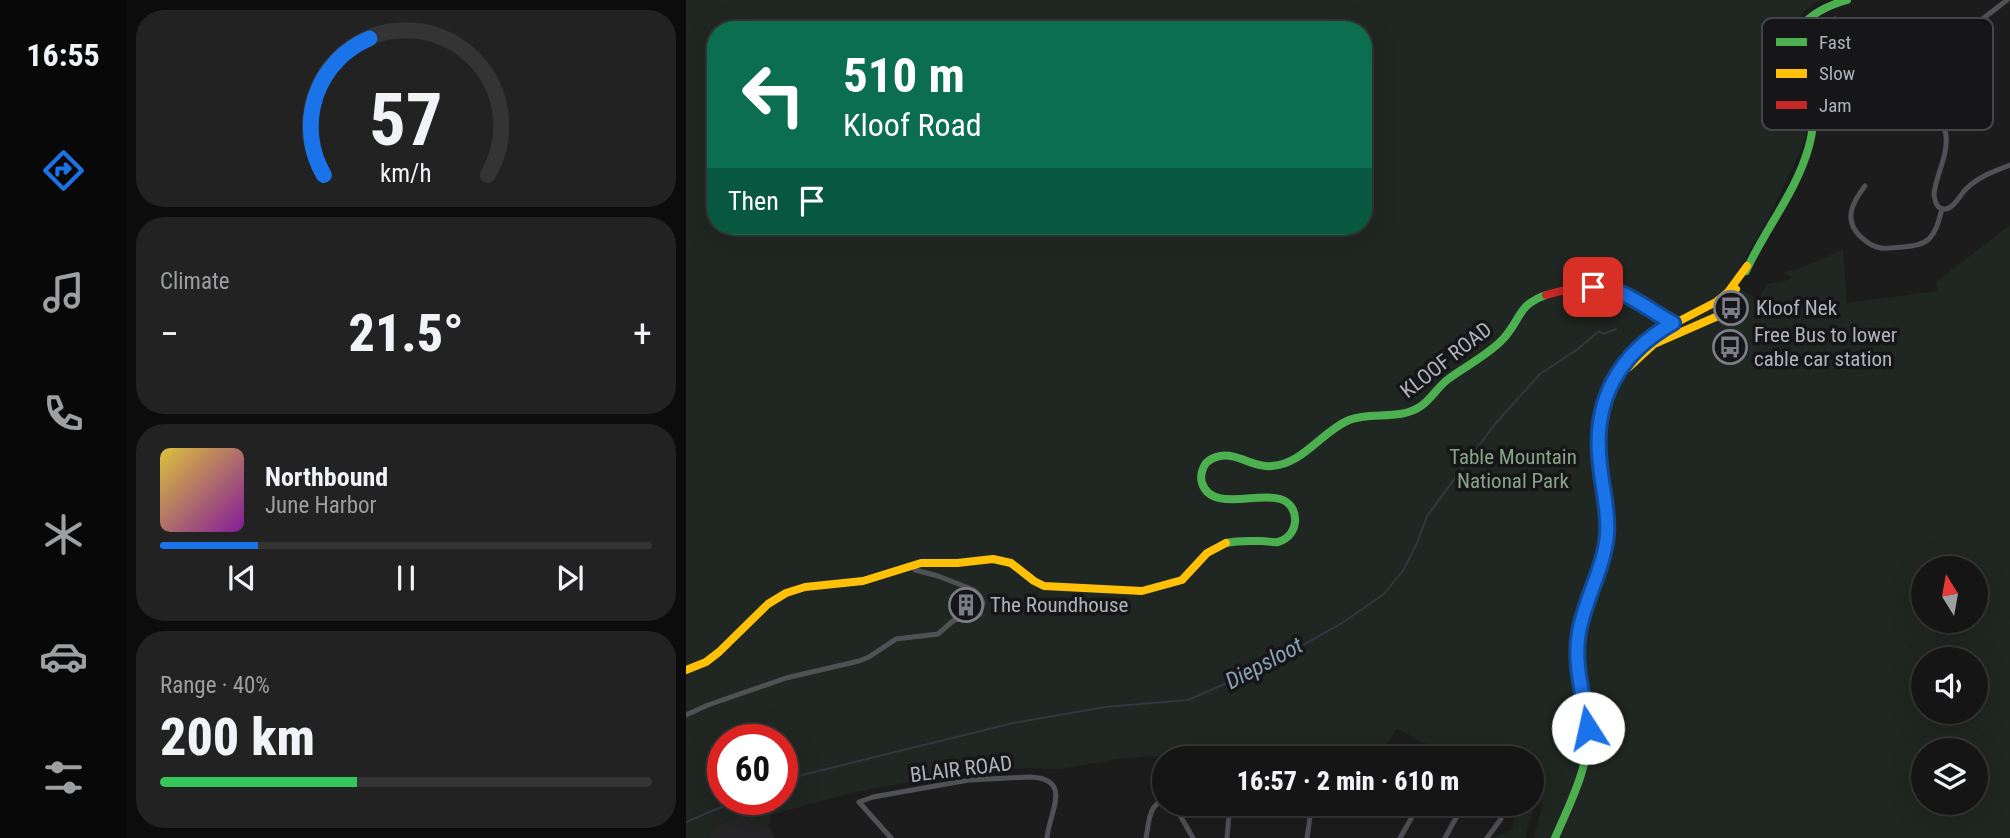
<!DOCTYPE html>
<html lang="en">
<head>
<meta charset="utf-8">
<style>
  body { margin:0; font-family:"Roboto Condensed",sans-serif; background:#222; color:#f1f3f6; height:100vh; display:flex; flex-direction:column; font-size:26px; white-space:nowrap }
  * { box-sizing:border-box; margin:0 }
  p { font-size:23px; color:#9d9fa0 }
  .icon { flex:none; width:38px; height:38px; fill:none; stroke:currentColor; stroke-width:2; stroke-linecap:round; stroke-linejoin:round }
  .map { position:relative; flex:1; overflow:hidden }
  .panel { display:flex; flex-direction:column; gap:10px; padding:10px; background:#0c0c0c; width:560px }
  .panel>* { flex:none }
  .top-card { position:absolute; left:21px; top:21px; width:665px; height:214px; border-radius:28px; box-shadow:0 7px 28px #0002,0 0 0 2px #343434; background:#0b6e4f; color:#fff; overflow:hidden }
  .needle { width:46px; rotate:349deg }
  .fabs { position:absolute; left:1225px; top:556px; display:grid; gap:14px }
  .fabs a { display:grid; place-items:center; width:77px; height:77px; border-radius:50%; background:#151515; box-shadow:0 7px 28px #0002,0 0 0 2px #343434; font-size:35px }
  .speed { position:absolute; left:21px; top:724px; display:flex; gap:14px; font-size:35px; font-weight:700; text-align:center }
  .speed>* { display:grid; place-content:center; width:91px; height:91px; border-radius:50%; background:#151515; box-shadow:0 7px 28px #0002,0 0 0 2px #343434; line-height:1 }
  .speed .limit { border:10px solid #d22; background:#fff; color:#111 }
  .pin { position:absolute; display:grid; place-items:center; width:60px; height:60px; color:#fff; margin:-30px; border-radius:14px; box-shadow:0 4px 10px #0006 }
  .me { position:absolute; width:77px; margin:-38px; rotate:350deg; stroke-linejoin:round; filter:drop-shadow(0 0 5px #0008) }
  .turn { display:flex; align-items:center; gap:24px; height:147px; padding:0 21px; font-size:32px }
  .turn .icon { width:91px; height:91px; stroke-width:2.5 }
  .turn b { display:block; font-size:49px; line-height:60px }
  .then { display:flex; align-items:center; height:66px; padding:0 21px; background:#0003; gap:14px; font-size:26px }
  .big { font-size:52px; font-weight:800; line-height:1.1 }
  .panel .widget { flex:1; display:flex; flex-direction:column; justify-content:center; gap:10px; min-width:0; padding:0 24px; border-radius:28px; background:#222 }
  .panel .dial { align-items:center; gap:0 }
  .dial svg { height:182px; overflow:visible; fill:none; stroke:#343434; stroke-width:7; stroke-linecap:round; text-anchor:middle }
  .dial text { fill:#f1f3f6; stroke:none }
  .song { display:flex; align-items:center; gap:21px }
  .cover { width:84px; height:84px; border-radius:10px; background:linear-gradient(135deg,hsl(50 70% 55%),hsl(290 70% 35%)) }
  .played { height:7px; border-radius:4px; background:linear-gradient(90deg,#1a73e8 20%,#343434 20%) }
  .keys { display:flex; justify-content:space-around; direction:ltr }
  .heat { display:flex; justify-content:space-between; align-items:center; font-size:38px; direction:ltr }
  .charge { height:10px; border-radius:5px; background:linear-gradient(90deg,#34c759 40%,#343434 0) }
  .trip { position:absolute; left:466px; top:746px; width:392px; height:70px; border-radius:35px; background:#151515; box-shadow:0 7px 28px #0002,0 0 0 2px #343434; font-weight:800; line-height:70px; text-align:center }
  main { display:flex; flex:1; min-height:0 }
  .tabs { display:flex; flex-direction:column; width:126px; justify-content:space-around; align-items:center; background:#080808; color:#9d9fa0 }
  .tabs .icon { width:49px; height:49px }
  .tabs .current { color:#1a73e8 }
  .tabs b { font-size:32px; color:#f1f3f6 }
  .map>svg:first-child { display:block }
  .built { fill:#262629 }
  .green { fill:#202621; fill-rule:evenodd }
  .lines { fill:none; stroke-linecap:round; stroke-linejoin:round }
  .stream { stroke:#2f383e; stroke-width:2 }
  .street { stroke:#505155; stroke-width:5 }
  .fast { stroke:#4caf50; stroke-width:8 }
  .slow { stroke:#ffc107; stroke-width:8 }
  .jam { stroke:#c62828; stroke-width:8 }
  .route-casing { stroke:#114b97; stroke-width:18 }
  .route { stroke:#1a73e8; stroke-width:12 }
  .labels { text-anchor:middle; stroke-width:7; stroke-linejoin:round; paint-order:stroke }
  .poi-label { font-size:21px; fill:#aeb3bc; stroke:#161618; text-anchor:start }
  .street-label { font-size:21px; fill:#aeb3bc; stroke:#161618 }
  .park-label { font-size:21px; fill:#87a587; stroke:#161618 }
  .water-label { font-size:23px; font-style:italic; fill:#88a1b4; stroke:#161618 }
  .key { fill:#161618; stroke:#444549; stroke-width:2 }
  .key-label { font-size:19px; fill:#aeb3bc }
</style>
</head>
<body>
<main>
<nav class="tabs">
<b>16:55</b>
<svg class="icon current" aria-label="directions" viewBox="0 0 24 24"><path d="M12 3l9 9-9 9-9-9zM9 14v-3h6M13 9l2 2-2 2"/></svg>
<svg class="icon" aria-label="music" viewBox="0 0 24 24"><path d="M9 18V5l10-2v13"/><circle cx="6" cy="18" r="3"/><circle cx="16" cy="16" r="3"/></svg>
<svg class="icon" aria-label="phone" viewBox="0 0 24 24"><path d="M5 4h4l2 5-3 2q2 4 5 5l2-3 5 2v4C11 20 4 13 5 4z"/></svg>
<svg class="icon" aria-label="climate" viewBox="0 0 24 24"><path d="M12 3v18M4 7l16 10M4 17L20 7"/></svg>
<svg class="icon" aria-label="car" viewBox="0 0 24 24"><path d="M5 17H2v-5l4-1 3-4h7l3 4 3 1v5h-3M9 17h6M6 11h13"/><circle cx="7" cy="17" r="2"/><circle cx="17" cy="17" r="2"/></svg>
<svg class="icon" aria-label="filters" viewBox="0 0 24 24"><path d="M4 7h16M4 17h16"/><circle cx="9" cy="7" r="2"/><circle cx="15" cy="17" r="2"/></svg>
</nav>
<section class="panel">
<div class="widget dial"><svg viewBox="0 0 100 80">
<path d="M14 69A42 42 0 1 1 86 69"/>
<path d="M14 69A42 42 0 0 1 34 9" stroke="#1a73e8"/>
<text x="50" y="56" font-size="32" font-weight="700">57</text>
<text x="50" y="72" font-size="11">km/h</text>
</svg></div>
<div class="widget"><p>Climate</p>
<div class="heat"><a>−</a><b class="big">21.5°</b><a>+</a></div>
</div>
<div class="widget">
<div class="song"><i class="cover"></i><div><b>Northbound</b><p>June Harbor</p></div></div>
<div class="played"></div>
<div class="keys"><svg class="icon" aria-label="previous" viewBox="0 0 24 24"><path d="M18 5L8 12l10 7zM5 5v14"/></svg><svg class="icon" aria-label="pause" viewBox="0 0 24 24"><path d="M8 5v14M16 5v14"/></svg><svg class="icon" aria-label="next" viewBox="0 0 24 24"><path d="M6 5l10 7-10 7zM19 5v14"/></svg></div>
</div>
<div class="widget"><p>Range · 40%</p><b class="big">200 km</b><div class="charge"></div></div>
</section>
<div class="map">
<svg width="1324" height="838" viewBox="0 0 1324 838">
  <rect width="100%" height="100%" fill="#1c1c1c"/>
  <polygon class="built" points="72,808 89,838 21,838 32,825"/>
  <path class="green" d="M0,0H1135C1109,13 1094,41 1103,70C1108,84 1117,96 1120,111C1123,122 1121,133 1118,144L1082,219L1044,284L1072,299L1081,284L1102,280L1105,277L1098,273L1130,262L1157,249L1161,303L1252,291L1250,282L1324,225V838H847L857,804L848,799L847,801L849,807L840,833V838H808C813,833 820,834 826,829L828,821L823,803H845V758H768L711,729L690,758H656L626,750L608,749L593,758L478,759L473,756L430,759L376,769L342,768L280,772L169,792L85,815L84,823C70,830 65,826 56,815L32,825L21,838H0ZM30,30H677V226H30ZM1237,569H1290V621H1237ZM1237,660H1290V712H1237ZM37,740H96V800H37ZM1237,751H1290V803H1237Z"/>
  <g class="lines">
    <g class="stream">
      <polyline points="96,780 327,723 419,707 502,700 580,666 656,623 698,594 718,569 731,543 741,516 809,424 854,374 892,349 913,331 917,334 930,329"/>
      <polyline points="0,822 52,800"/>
    </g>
    <g class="street">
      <path d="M1149,19C1172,48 1257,102 1260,136C1262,156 1250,175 1248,194C1249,202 1251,210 1260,209C1269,207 1274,195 1280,189C1292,177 1308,171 1324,165"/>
      <path d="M1230,92C1238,82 1237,74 1243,65L1281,31L1321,0"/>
      <path d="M1179,186C1165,204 1157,221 1176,238C1182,243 1187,247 1195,248C1202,249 1210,247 1217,247C1226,246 1236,245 1243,239C1251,231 1253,219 1256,209"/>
      <polyline points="0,715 22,705 100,678 173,661 183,657 210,639 252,634 268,620 289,618 294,614 297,603 294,596 288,590 252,576 229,570 226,565"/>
      <polyline points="602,758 611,754 625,758"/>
      <polyline points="487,803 507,838"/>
      <polyline points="625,808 651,811 668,803"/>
      <path d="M205,838L173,802L187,797L283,780L344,777C388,779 363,812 361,838"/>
      <path d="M460,838C463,824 462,805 478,800"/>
      <polyline points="541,838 544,803"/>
      <polyline points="621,838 626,803"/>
      <polyline points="714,838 734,803"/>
      <polyline points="759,838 778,803"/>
      <polyline points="801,838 815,819 816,803"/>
    </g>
    <g class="fast">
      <path d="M1060,271C1079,229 1111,191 1123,146C1126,135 1128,125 1126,114C1124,100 1117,87 1112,73C1098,31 1123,11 1161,0"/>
      <path d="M540,543C552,540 564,541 576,541C581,541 588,543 592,542C614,536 615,505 594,499C572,492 525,512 516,483C514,476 516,469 520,463C524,459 529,457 534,456C552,453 568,468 586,466C617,464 635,432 663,420C685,411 714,421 735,406C745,399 751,388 761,380C779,366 801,356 817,339C835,320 831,305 860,295"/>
      <path d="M869,838C884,803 904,766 902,727C900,697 888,667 892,637C897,602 918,570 921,535C923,511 917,489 914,466C907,411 927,364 972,332"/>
    </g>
    <g class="slow">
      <polyline points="972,332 1030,302 1042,292 1061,266"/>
      <polyline points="943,367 968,344 1032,316 1050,289"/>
      <polyline points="0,670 20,662 33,652 82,604 100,593 119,587 177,581 235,563 271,563 307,559 325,563 348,581 358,586 456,591 496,580 521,553 540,543"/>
    </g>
    <path class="jam" d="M860,295C878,290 901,284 920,287C944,291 966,311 987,323"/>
  </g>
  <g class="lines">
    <g class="route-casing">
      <path id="route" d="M902,728C898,696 887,665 893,632C899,599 918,568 921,535C923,511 916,488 914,465C906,402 932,354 987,323C962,310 936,286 907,287"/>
    </g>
    <use href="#route" class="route"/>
  </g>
  <defs>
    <g id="bus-ring" transform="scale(1.75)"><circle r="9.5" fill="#161618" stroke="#7b7e84" stroke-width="1.5"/><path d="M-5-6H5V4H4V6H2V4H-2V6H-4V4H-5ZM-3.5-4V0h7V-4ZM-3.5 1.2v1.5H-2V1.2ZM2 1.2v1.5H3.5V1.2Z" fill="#7b7e84"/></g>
    <g id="building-ring" transform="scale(1.75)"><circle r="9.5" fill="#161618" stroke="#7b7e84" stroke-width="1.5"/><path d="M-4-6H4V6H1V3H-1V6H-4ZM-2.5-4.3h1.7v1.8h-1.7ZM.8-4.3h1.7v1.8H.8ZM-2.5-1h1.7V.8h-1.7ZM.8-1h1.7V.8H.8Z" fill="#7b7e84"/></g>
  </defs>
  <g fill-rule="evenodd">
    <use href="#bus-ring" x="1045" y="308"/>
    <use href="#bus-ring" x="1044" y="347"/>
    <use href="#building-ring" x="280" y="605"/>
  </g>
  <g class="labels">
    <g class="poi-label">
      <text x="1070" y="315">Kloof Nek</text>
      <text x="1068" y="342">Free Bus to lower<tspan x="1068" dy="24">cable car station</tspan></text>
      <text x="304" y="612">The Roundhouse</text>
    </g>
    <g class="street-label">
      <text transform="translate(760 360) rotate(-38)" y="7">KLOOF ROAD</text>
      <text transform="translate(275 769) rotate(-7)" y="7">BLAIR ROAD</text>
    </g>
    <g class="park-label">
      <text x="827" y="464">Table Mountain<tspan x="827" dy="24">National Park</tspan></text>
    </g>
    <g class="water-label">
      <text transform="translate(578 663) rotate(-28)" y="8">Diepsloot</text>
    </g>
  </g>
  <rect x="1076" y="18" width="231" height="112" rx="10" class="key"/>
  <rect x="1090" y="38" width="31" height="8" fill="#4caf50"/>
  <rect x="1090" y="69" width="31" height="9" fill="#ffc107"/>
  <rect x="1090" y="101" width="31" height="8" fill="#c62828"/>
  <g class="key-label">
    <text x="1133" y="49">Fast</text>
    <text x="1133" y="80">Slow</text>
    <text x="1133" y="112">Jam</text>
  </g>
</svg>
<div class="fabs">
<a><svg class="needle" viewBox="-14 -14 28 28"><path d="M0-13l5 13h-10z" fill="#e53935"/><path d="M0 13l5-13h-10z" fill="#9d9fa0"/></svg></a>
<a><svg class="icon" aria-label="sound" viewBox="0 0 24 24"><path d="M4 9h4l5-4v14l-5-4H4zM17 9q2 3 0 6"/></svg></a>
<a><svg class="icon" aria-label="layers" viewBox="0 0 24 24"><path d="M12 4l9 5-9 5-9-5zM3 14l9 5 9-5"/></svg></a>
</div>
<div class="speed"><div class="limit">60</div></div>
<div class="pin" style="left:907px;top:287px;background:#d93025"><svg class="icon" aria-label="arrive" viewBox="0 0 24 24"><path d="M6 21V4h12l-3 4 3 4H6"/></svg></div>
<svg class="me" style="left:902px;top:728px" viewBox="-20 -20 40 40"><circle r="19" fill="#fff"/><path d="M0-13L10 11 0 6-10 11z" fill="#1a73e8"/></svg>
<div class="trip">16:57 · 2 min · 610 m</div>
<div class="top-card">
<div class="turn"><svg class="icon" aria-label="left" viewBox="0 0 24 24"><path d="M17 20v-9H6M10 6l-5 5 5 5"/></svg><div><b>510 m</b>Kloof Road</div></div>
<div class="then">Then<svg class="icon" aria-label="arrive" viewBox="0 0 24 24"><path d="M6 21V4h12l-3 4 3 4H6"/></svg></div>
</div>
</div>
</main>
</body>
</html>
